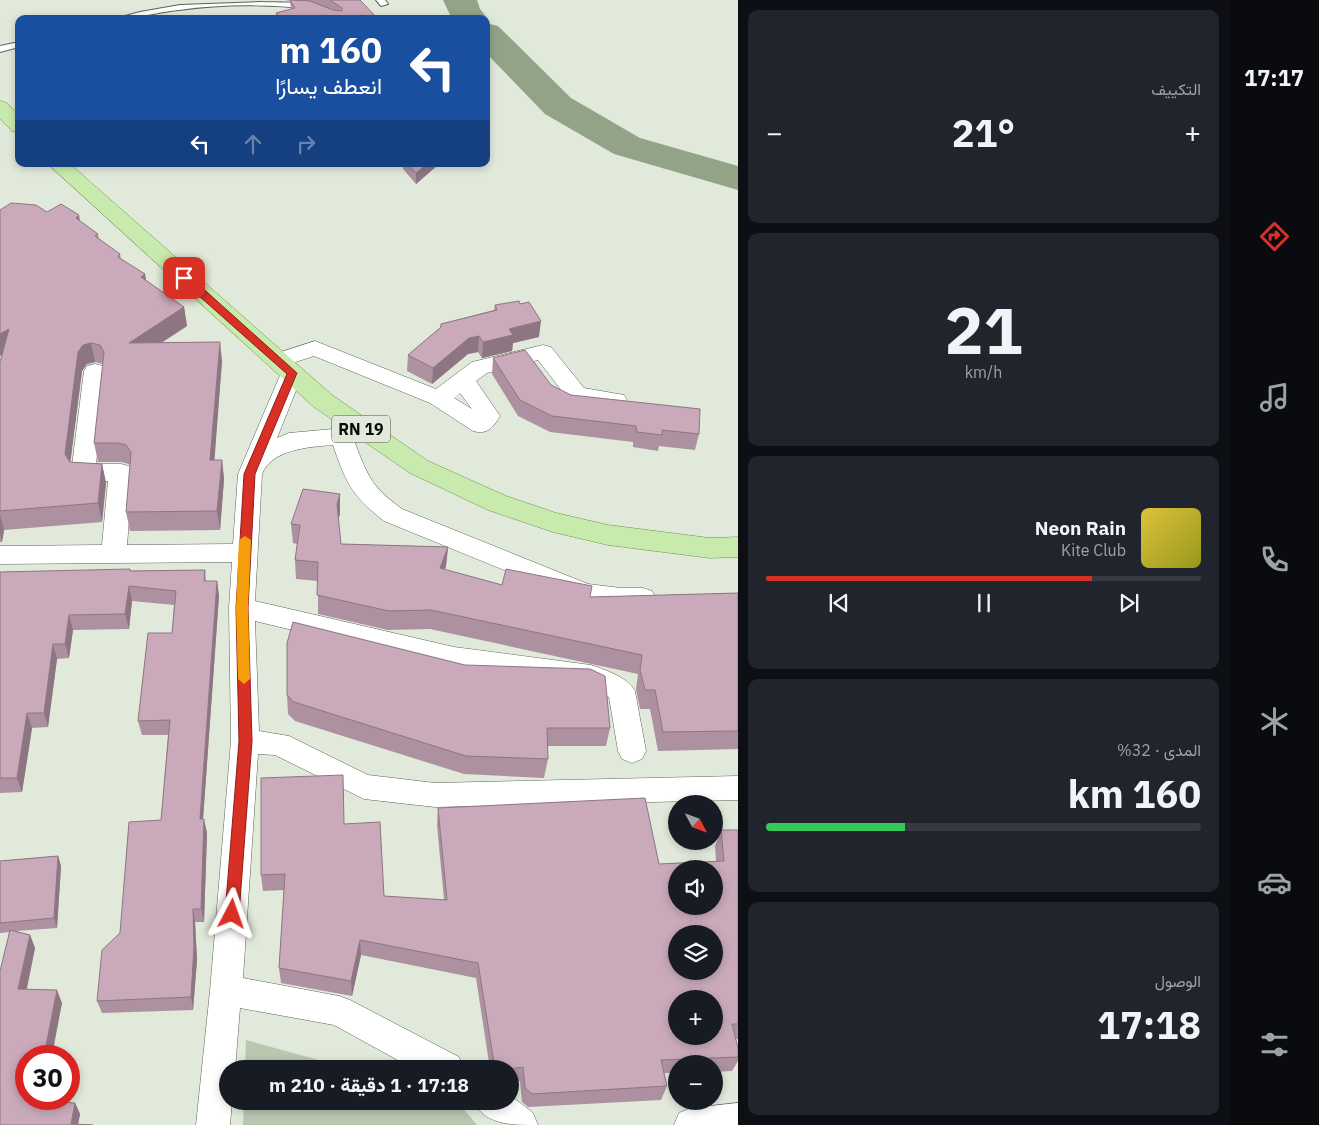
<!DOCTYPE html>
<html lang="ar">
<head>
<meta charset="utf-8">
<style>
  body { margin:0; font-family:"IBM Plex Sans",Vazirmatn,sans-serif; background:#20242c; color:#f1f3f6; direction:rtl; height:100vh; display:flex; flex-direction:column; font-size:19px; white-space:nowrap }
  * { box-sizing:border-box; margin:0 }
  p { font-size:16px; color:#9ea1a6 }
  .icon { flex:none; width:28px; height:28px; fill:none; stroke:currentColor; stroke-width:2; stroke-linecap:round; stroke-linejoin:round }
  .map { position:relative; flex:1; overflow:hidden; direction:ltr }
  .side { display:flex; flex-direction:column; gap:10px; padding:10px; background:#0d0f14; width:491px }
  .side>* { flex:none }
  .hud { position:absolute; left:15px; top:15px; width:475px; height:152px; border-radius:10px; box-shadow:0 2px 8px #0003; direction:rtl; background:#1a4fa0; color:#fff; overflow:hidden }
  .needle { width:32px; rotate:131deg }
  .fabs { position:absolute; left:668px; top:795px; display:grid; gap:10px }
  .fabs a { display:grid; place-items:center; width:55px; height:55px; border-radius:50%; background:#171b24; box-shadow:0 2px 8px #0003; font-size:25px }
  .speed { position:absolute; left:15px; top:1045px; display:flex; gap:10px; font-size:25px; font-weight:700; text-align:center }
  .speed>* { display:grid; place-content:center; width:65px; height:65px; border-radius:50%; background:#171b24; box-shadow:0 2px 8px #0003; line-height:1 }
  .speed .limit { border:8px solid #d22; background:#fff; color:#111 }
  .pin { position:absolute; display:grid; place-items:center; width:42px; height:42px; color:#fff; margin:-21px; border-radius:10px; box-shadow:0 2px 8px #0006 }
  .me { position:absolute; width:55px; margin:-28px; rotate:4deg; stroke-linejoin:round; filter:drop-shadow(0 0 4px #0008) }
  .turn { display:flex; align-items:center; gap:18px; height:105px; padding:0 25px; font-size:22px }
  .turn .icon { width:65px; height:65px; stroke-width:2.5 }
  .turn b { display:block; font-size:35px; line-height:42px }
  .lanes { display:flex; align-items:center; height:48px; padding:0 25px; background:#0003; justify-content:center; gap:25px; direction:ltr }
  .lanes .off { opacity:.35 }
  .big { font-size:38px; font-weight:800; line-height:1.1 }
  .side .card { flex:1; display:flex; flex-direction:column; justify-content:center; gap:8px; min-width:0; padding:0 18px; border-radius:10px; background:#20242c }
  .side .dial { align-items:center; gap:0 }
  .dial b { font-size:65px; line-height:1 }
  .song { display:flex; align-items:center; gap:15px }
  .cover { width:60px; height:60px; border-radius:8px; background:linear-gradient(135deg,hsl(50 70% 55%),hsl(60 70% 35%)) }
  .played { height:5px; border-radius:2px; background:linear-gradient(90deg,#d93025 75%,#363941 75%) }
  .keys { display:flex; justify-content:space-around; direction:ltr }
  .heat { display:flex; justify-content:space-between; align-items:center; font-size:28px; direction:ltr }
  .charge { height:8px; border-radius:4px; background:linear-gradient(90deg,#34c759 32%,#363941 0) }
  .trip { position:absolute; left:219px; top:1060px; width:300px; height:50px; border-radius:25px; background:#171b24; box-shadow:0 2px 8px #0003; font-weight:800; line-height:50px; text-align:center; direction:rtl }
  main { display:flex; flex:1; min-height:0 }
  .tabs { display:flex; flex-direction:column; width:90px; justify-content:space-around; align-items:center; background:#090b0e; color:#9ea1a6 }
  .tabs .icon { width:35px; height:35px }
  .tabs .selected { color:#d93025 }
  .tabs b { font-size:22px; color:#f1f3f6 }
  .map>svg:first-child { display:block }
  .green { fill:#b9c6b0 }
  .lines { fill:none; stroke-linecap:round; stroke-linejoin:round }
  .river { fill:#93a387; fill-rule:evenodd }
  .service-casing { stroke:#5c6457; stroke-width:2 }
  .minor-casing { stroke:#5c6457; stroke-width:1 }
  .primary-casing { stroke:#6e934e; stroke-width:1 }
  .service { fill:#fff; fill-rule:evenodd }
  .minor { fill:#fff; fill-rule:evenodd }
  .primary { fill:#c8eaac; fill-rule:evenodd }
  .wall { fill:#ad91a0 }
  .shaded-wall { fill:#8d7682 }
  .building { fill:#c9a9ba; stroke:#8d7682; fill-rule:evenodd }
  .route { fill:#d93025; stroke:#8d1f18 }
  .slow { fill:#f59e0b }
  .labels { text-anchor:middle; stroke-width:4; stroke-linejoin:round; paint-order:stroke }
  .shield { fill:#e0e9da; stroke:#4a4e47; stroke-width:1 }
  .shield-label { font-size:16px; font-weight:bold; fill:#0a0c08 }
</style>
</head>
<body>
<main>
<nav class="tabs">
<b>17:17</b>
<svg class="icon selected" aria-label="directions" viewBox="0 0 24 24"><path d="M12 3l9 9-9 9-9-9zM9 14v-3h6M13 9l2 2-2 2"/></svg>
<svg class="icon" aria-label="music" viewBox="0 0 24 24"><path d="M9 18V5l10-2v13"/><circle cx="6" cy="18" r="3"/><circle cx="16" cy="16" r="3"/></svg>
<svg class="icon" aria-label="phone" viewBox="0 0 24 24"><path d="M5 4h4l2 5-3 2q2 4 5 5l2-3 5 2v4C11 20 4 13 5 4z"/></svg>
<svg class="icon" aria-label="climate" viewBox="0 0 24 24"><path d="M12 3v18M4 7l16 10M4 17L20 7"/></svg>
<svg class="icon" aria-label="car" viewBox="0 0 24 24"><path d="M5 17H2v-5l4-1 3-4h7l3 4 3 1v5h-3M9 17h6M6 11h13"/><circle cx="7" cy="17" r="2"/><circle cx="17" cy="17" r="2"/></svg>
<svg class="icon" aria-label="filters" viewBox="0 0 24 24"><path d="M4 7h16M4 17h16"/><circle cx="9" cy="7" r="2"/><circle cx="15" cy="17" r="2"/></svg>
</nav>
<section class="side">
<div class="card"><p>التكييف</p>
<div class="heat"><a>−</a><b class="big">21°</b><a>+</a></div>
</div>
<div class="card dial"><b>21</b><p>km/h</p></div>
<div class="card">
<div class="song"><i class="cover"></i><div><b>Neon Rain</b><p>Kite Club</p></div></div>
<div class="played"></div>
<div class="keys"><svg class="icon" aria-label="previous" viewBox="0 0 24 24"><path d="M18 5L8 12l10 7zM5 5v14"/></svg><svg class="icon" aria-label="pause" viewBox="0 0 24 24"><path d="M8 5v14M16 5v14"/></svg><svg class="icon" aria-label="next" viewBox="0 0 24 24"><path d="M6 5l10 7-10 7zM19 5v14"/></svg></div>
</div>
<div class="card"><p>المدى · 32%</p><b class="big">160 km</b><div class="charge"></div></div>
<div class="card"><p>الوصول</p><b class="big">17:18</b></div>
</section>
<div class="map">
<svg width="738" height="1125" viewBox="0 0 738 1125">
  <rect width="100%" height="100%" fill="#e0e9da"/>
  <g class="green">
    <polygon points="246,1040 351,1069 245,1069"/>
    <polygon points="244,1101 457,1101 477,1125 243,1125"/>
  </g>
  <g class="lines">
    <g class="river">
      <polygon points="443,0 477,0 480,9 488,19 486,21 486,19 452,19"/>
      <polygon points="486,23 498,26 571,98 640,138 738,166 738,190 614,154 545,114 486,53"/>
    </g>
    <g class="service-casing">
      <g id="service">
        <polygon points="376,0 385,0 388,4 381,6"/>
        <path d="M260,2C286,3 322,0 341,19C330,19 323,12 311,9C268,4 222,4 179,10C157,12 136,19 114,19L140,12L180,5Z"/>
        <polygon points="19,42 19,47 0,52 0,46"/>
      </g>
    </g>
    <g class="minor-casing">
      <g id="minor">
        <path d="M315,341L436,389L472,362L543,345L551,347L584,388L624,395L627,400L624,405L616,408L569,400L538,360L487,373L476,381L500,416C493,428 487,435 473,431L430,403L314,356L277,368L269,366L266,361L269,356ZM460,393L472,409L454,398Z"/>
        <path d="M95,364L103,366L106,371L96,464H121L129,466L133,472L127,545L233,544L238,474L281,373L284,368L292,366L300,368L303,373L277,438L289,433L356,427L364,429L368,435L364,441L355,443C368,477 372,487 402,509L588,584L621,588H643L652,591L656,598L652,605L643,608H621L585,603L384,521C352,496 346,483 333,445C309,447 272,449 262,474L255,601L454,647L591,665C606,670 627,677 635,691L646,751L642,759L632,763L622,759L618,751L609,697L587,686L454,669L255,621L259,731L289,736L368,775L435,783L738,776V800L435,807L364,799L275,755L258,754L243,978L339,996L350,1000L459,1057L463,1069H414L334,1025L240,1008L235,1069H228V1101H232L230,1125H196L210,991L231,741L229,608L232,562L0,564V546L102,545L108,481H83L75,479L71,473L84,371L87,366Z"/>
        <path d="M510,1095L533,1113L538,1125C509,1125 486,1125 473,1101H510Z"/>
        <polygon points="738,1103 738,1125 674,1125 679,1113 691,1108"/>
      </g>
    </g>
    <g class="primary-casing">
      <g id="primary">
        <polygon points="0,101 7,103 19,115 19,133 12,131 0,119"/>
        <polygon points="48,164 70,164 332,395 428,461 506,496 556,513 608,525 710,538 738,537 738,557 710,558 608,545 553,532 488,510 410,473 314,407"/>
      </g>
    </g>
    <use href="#service" class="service"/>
    <use href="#minor" class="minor"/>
    <use href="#primary" class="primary"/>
  </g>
  <g class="wall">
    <polygon points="285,0 360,0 378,19 276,19 276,13 291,9 290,1"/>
    <polygon points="403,164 439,164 416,184 403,169"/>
    <polygon points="0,210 47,212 80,221 98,234 99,239 120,254 121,259 145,274 146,280 184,307 187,326 161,343 222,361 214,460 222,460 224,479 220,530 130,531 126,512 130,465 129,464 121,462 98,462 94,443 103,364 95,362 87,364 82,371 70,462 102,464 106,483 102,522 4,530 2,542 0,542 0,362 2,355 0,356"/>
    <polygon points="495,305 539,337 513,343 512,351 482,358 478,352 468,354 432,384 407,371 408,355 440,328 441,324 494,310"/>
    <polygon points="493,358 571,395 699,434 695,450 659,446 658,451 633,447 633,442 550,432 518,416 492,374"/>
    <polygon points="340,494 340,514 338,520 341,544 448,547 446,566 445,570 502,585 590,597 738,593 738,749 658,751 650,709 640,709 636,689 638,674 430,629 388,630 318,614 318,581 296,579 295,560 297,544 293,543 291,524"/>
    <polygon points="205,570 206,581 217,581 219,596 203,819 207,833 204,922 195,922 197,960 193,1010 102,1013 97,1001 120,933 161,820 168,735 142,735 138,721 172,633 174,605 132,601 129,629 73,630 69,658 57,659 48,727 32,728 22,792 0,793 0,572"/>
    <polygon points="287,695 610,728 606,746 547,746 548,759 544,778 464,774 295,721 288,714"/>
    <polygon points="438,808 659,864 716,861 715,846 721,830 738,830 738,1039 736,1039 738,1048 738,1061 732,1071 714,1072 714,1064 676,1064 676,1073 664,1073 667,1086 661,1100 528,1107 522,1102 520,1081 510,1083 510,1069 490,1069 476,978 361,955 352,996 281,983 279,968 284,890 263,891 261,875 344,824 384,896 444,900 437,825"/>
    <polygon points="58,856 61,866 57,928 16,931 30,935 35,948 27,989 62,1003 26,1099 43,1099 43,1101 75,1103 80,1114 78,1124 0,1125 10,932 0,933 0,861"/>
  </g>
  <g class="shaded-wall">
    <polygon points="427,164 439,164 416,184 416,173"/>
    <polygon points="79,215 82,234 76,218"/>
    <polygon points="145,274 147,293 141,277"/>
    <polygon points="184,307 187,326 132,362 129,343"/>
    <polygon points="541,321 539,337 513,343 512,351 482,358 483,342 509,329"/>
    <polygon points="9,329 14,348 0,356 0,334"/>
    <polygon points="479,336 478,352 468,354 432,384 433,368 469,338"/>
    <polygon points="220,342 222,361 213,479 210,460"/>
    <polygon points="91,343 95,362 87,364 82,371 69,473 65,454 78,352 83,345"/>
    <polygon points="222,460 224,479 220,530 217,511"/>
    <polygon points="102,464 106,483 102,522 98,503"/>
    <polygon points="340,494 340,514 337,524 337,504"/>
    <polygon points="0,515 4,530 2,542 0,534"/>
    <polygon points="448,547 446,566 438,587 440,568"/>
    <polygon points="217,581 219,596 202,833 200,819"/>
    <polygon points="129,586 132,601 129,629 125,614"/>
    <polygon points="69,615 73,630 69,658 65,644"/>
    <polygon points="53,644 57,659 48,727 44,713"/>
    <polygon points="27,713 32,728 22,792 17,778"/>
    <polygon points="204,819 207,833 204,922 201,909"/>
    <polygon points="58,856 61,866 57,928 54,918"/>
    <polygon points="193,909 195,922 197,960 193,1010 191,997"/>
    <polygon points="30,935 35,948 24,1001 18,989"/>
    <polygon points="360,940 361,955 352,996 351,981"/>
    <polygon points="57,990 62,1003 52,1056 44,1056"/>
    <polygon points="35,1099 43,1099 41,1112 35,1100"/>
    <polygon points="75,1103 80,1114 78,1125 71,1124"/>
  </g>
  <g class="building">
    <polygon points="290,0 310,1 333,10 342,11 342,8 330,0 360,0 378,19 281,19 276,13 295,8"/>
    <polygon points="408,164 427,164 416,173"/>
    <polygon points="11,203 36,205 47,212 61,204 79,215 76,218 98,234 95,236 120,254 118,257 145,274 141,277 184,307 129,343 220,342 210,460 222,460 217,511 126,512 131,452 126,445 118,443 94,443 104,352 100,345 91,343 83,345 78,352 65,454 70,462 102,464 98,503 0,511 0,362 9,329 0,334 0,210"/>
    <polygon points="519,301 520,304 529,302 541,321 509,329 513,335 483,342 479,336 469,338 433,368 408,355 441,327 441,324 497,310 495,305"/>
    <polygon points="525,350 551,385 571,395 700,409 699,434 662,430 662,435 637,432 636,426 552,416 520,400 493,358"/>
    <polygon points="303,489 340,494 337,504 341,544 448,547 440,568 502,585 506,569 592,586 590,597 738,593 738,731 663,732 655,690 645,690 640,670 642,655 431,610 389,611 317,595 318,562 295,560 300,525 291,524"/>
    <polygon points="130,569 130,571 205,570 204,581 217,581 200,819 204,819 201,909 193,909 194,947 191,997 97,1001 102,950 120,933 129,822 161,820 170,720 138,721 148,633 172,633 176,591 129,586 125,614 69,615 65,644 53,644 44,713 27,713 17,778 0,778 0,572"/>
    <polygon points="293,622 465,665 590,669 605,676 610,728 547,728 548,759 466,756 294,702 287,695 287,643"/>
    <path d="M343,775L344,824L380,822L384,896L447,900L438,808L645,798L659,864L724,861L721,830H738V1024H732L738,1048V1057L661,1060L667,1086L532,1094L525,1088L523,1067L510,1069H495L478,963L360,940L351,981L279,968L285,874L261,875V778ZM676,869H714V906H676ZM676,934H714V971H676ZM676,999H714V1036H676Z"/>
    <polygon points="58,856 54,918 0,923 0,861"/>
    <polygon points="10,930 30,935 18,989 57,990 44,1056 26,1056 26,1099 35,1099 35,1100 75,1103 71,1124 93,1125 0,1125 0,971"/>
  </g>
  <polygon class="route" points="181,275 188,275 297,373 255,474 248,608 252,741 239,914 237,919 232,921 227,919 225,914 239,741 236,608 244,474 287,374 181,280"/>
  <polygon class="slow" points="245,536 251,540 248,608 250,679 244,684 238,679 236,608 239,540"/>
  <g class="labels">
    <rect class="shield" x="332" y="415.5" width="58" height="27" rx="4"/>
    <g class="shield-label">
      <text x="361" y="435">RN 19</text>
    </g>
  </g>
</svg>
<div class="fabs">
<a><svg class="needle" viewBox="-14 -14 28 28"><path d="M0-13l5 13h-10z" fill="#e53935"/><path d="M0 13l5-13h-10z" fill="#9ea1a6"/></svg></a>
<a><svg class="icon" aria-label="sound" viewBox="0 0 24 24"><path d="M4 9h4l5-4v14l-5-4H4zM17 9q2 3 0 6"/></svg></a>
<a><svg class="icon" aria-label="layers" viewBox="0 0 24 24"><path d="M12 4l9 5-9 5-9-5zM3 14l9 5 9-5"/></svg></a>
<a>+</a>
<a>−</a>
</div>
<div class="speed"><div class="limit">30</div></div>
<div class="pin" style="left:184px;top:278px;background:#d93025"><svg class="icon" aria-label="arrive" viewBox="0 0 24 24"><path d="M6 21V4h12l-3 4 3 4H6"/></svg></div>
<svg class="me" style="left:232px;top:914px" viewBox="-20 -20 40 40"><path d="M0-17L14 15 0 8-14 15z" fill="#d93025" stroke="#fff" stroke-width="4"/></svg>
<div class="trip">17:18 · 1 دقيقة · 210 m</div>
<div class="hud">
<div class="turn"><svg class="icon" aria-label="left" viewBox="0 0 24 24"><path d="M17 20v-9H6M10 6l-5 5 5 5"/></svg><div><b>160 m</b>انعطف يسارًا</div></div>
<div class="lanes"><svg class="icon" aria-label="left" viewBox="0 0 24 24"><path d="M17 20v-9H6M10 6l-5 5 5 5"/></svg><svg class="icon off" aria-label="ahead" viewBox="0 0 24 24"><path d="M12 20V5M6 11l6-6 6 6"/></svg><svg class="icon off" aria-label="right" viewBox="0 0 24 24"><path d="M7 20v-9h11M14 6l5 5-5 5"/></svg></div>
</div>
</div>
</main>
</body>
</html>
